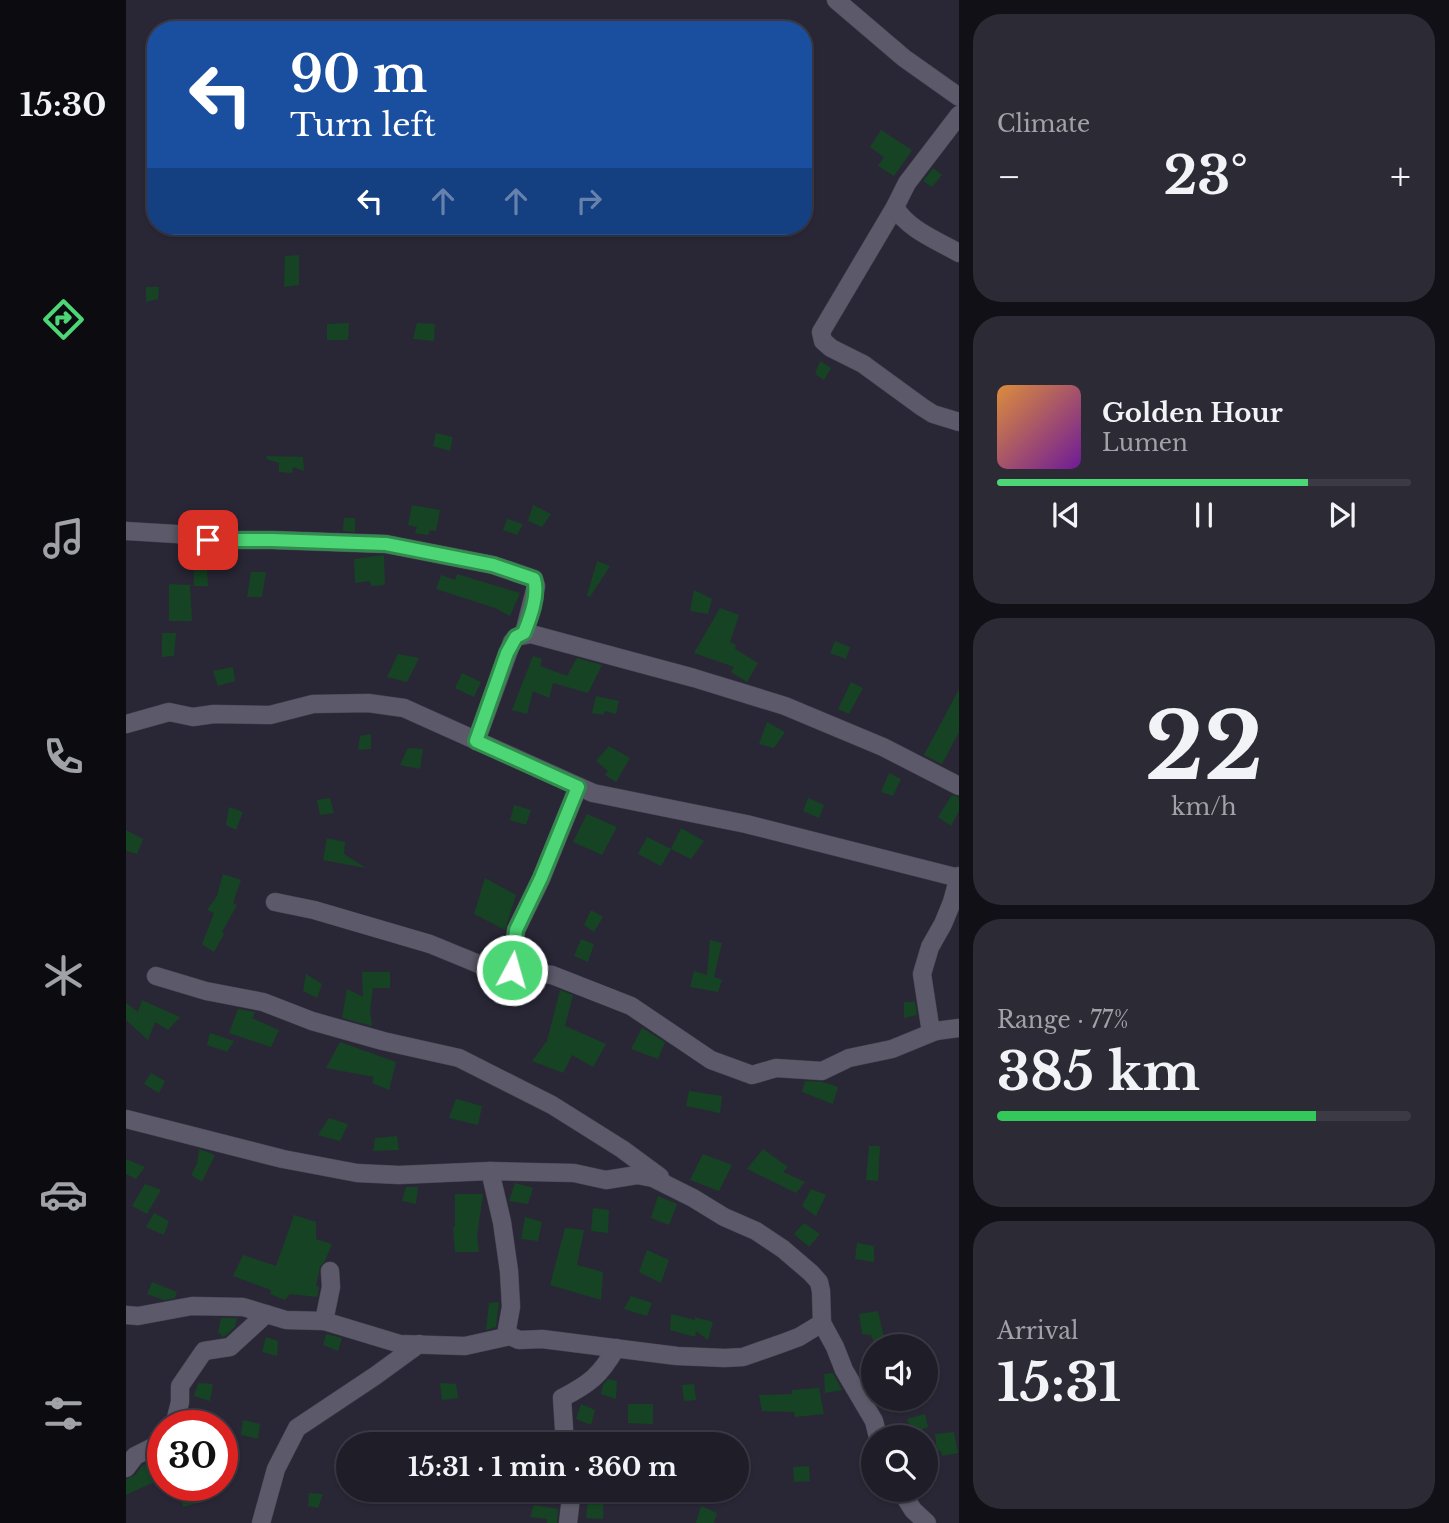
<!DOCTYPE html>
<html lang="en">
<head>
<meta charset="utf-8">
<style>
  body { margin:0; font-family:"Libre Baskerville",serif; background:#2c2a34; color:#f1f3f6; height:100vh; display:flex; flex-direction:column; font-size:26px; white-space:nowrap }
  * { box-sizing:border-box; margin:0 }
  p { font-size:23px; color:#a1a2a8 }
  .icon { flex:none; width:38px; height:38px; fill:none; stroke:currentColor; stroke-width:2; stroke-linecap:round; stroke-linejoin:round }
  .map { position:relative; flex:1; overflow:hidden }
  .drawer { display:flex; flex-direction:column; gap:14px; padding:14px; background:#111016; width:490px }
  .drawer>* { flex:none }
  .hud { position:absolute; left:21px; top:21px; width:665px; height:214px; border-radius:28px; box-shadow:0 2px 5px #0004,0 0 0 2px #3c3b45; background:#1a4fa0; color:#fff; overflow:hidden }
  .tools { position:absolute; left:735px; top:1334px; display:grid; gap:14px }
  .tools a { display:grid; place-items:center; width:77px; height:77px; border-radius:50%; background:#1f1d28; box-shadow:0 2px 5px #0004,0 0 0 2px #3c3b45; font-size:35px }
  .speed { position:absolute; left:21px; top:1410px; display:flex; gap:14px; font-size:35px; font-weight:700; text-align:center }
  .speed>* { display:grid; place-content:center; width:91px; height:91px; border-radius:50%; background:#1f1d28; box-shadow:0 2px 5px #0004,0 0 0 2px #3c3b45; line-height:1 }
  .speed .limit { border:10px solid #d22; background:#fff; color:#111 }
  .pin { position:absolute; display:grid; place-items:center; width:60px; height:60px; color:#fff; margin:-30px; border-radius:14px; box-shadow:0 4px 10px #0006 }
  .me { position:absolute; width:77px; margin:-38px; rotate:6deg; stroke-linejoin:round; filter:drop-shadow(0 0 5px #0008) }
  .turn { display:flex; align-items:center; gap:24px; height:147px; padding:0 28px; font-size:32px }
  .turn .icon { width:91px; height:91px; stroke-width:2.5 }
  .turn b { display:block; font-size:49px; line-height:60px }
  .lanes { display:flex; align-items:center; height:66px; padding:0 28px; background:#0003; justify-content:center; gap:35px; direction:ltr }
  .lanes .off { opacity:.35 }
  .big { font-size:52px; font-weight:800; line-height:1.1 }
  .drawer .widget { flex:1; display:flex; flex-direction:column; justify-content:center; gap:10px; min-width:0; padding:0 24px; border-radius:28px; background:#2c2a34 }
  .drawer .dial { align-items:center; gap:0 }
  .dial b { font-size:91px; line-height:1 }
  .song { display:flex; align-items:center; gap:21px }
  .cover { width:84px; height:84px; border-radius:10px; background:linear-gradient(135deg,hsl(30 70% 55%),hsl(280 70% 35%)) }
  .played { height:7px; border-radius:4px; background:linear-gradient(90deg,#4cd676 75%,#3c3b45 75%) }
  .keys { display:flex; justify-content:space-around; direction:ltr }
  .heat { display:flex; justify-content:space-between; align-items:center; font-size:38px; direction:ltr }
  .charge { height:10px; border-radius:5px; background:linear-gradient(90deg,#34c759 77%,#3c3b45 0) }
  .trip { position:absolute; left:210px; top:1432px; width:413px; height:70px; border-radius:35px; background:#1f1d28; box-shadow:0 2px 5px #0004,0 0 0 2px #3c3b45; font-weight:800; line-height:70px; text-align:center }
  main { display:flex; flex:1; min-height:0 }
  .tabs { display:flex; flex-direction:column; width:126px; justify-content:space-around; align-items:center; background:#0c0c10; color:#a1a2a8 }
  .tabs .icon { width:49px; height:49px }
  .tabs .current { color:#4cd676 }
  .tabs b { font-size:32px; color:#f1f3f6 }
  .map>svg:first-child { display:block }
  .building { fill:#164323 }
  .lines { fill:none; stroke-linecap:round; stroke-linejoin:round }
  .street-casing { stroke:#464451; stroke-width:19 }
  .street { stroke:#5c596a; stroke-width:18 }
  .route-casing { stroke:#318b4d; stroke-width:18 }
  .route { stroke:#4cd676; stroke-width:12 }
</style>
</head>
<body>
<main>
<nav class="tabs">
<b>15:30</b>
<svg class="icon current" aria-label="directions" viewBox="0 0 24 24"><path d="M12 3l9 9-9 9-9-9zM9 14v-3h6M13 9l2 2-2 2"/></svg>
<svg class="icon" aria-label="music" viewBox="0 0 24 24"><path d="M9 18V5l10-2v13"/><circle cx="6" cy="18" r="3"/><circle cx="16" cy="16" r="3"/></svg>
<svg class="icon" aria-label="phone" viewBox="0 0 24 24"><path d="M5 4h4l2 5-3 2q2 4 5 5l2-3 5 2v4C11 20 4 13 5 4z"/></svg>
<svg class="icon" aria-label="climate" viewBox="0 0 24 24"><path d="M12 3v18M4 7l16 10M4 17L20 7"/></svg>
<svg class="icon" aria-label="car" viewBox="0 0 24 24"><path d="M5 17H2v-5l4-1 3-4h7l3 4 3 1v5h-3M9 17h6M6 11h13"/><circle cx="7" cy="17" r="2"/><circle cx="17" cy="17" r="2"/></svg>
<svg class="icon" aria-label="filters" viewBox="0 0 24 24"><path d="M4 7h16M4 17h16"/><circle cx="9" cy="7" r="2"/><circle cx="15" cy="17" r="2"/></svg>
</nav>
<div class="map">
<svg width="833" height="1523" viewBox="0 0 833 1523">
  <rect width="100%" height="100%" fill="#292736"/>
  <g class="building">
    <polygon points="755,130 786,150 768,176 752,166 758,157 744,147"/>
    <polygon points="807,168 816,175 806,187 797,181"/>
    <polygon points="173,255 173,285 158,287 159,256"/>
    <polygon points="20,287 33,287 32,299 20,302"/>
    <polygon points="223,323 222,340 201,340 201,324"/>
    <polygon points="291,323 309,324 308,341 287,339"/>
    <polygon points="694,361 705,368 698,380 689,374"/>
    <polygon points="310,433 327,437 324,451 307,446"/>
    <polygon points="141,456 177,457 178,471 167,467 166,473 153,472 153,463 140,459"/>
    <polygon points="286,505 314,510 310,531 304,530 302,535 289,533 291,527 282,525"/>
    <polygon points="407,505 425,514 416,527 402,521"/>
    <polygon points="218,518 229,518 229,532 217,531"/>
    <polygon points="381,519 397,524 391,535 377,530"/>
    <polygon points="258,555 259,585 245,586 244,581 229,583 228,559"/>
    <polygon points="471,561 484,566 464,597 461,595"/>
    <polygon points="68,566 81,566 82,586 68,586"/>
    <polygon points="125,572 140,572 136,597 121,597"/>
    <polygon points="331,574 394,593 384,616 369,608 310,589 315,575 329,580"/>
    <polygon points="43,584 64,585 66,621 43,621"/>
    <polygon points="568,590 586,599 582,614 564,611"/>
    <polygon points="594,608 613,615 604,642 610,645 609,649 632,663 621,682 605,672 608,667 568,653"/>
    <polygon points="36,633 50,633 48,656 36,657"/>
    <polygon points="709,641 724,647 720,659 704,653"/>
    <polygon points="272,654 293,658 281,682 261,677"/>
    <polygon points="407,656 416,659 414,666 441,676 451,658 476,665 462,693 427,683 423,698 407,691 401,714 386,710"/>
    <polygon points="107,667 109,681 92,686 87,671"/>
    <polygon points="336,673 355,682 348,697 329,688"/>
    <polygon points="725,682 737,688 723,714 712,709"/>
    <polygon points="833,689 833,732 816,764 798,755"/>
    <polygon points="470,696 493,701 490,714 479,711 477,715 466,713"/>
    <polygon points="641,722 659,732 648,748 633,744"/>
    <polygon points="245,734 245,749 232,750 234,736"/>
    <polygon points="483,746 504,758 490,782 479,775 482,771 470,761"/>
    <polygon points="282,748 297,749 294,769 274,765"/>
    <polygon points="763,773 775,779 767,796 755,792"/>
    <polygon points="826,795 833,797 833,811 825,826 812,817"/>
    <polygon points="204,798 208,813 194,815 191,800"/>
    <polygon points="682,798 698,805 693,818 677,811"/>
    <polygon points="388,805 405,810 400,825 384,820"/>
    <polygon points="103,807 117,812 110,830 100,825"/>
    <polygon points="461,814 491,827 476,855 447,842"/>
    <polygon points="555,828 578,841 565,859 545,849"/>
    <polygon points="0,830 17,839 11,854 0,851"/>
    <polygon points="521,837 545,849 535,866 512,854"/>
    <polygon points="201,838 219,842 218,854 240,868 197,860"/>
    <polygon points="97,874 115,880 107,903 111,905 96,932 98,934 88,952 76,944 88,913 81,910 91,896"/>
    <polygon points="359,878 390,895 379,930 348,914"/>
    <polygon points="465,910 477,917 468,932 458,925"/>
    <polygon points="455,939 468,944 462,962 448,956"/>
    <polygon points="584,940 596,943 588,977 596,980 592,992 564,987 568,971 581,975"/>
    <polygon points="236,972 264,972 264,988 247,988 244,1010 246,1026 216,1018 221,989 237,997"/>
    <polygon points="180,974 196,984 191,998 177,991"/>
    <polygon points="434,990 447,995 439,1026 480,1044 467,1067 446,1055 437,1073 406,1061 421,1041"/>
    <polygon points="16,1000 38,1010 54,1017 42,1030 29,1022 22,1040 0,1020 0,1003 12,1012"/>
    <polygon points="778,1002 789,1002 791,1015 778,1018"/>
    <polygon points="112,1009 129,1012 126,1018 153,1030 145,1047 103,1033"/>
    <polygon points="516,1028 539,1042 532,1059 505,1049"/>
    <polygon points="84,1033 108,1041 101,1052 81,1045"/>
    <polygon points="214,1042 270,1062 263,1090 246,1083 248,1077 200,1068"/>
    <polygon points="25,1073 39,1081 33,1093 18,1084"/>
    <polygon points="679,1081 697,1082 712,1087 707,1104 676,1092"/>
    <polygon points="563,1091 596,1096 594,1113 560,1106"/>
    <polygon points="330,1099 356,1106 352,1125 323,1118"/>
    <polygon points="203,1118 222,1124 214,1141 192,1135"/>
    <polygon points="271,1136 273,1150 247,1151 249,1138"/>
    <polygon points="743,1146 754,1146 752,1181 740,1180"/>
    <polygon points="73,1149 89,1155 76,1182 65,1175 71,1164"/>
    <polygon points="637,1149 662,1167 657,1172 679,1182 670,1193 621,1169"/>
    <polygon points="577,1154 606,1165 593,1191 564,1180"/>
    <polygon points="0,1159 19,1167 10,1179 0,1174"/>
    <polygon points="389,1183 407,1188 402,1204 383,1201"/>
    <polygon points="19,1184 35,1190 21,1214 6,1206"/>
    <polygon points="280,1187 292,1187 290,1204 276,1201"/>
    <polygon points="685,1189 700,1195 690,1216 676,1206"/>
    <polygon points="329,1194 357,1194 351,1236 353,1252 329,1252 327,1227 329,1227"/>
    <polygon points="532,1196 551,1204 543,1225 525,1218"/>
    <polygon points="467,1208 483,1210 482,1233 465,1231"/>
    <polygon points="28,1213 43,1221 38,1235 20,1227"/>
    <polygon points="168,1215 190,1222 190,1239 206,1244 199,1261 194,1267 190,1286 193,1287 191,1297 164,1294 159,1300 144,1294 145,1290 107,1276 117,1255 150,1266"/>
    <polygon points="399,1217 416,1222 412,1241 395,1239"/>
    <polygon points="678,1223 694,1234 683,1247 668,1234"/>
    <polygon points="439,1228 458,1230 451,1265 477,1272 475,1300 424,1285"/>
    <polygon points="731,1243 748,1246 748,1262 729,1259"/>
    <polygon points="521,1250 543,1260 535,1283 513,1272"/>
    <polygon points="26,1282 51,1292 49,1298 38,1300 21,1294"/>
    <polygon points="505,1296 526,1303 521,1316 498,1309"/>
    <polygon points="373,1302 370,1327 360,1330 363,1303"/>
    <polygon points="752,1311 759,1342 748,1343 745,1335 736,1334 733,1314"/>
    <polygon points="545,1314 569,1320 569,1317 587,1322 582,1340 570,1331 569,1337 544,1330"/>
    <polygon points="95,1318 111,1318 109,1327 99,1336 95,1337 95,1334 92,1333"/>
    <polygon points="200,1334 216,1338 212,1351 197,1345"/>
    <polygon points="140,1337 152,1341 151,1356 136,1352"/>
    <polygon points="707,1373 716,1390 699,1393 698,1374"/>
    <polygon points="482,1379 491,1381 490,1399 475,1394 477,1385"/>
    <polygon points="72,1383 87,1384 84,1401 68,1396"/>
    <polygon points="314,1383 330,1384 332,1398 316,1400"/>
    <polygon points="568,1384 570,1400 558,1401 556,1385"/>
    <polygon points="693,1388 698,1414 669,1417 668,1412 636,1411 633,1395 666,1394 666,1390"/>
    <polygon points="455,1404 469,1410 465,1425 450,1419"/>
    <polygon points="502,1404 527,1404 527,1424 502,1423"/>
    <polygon points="799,1414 802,1427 787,1433 781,1419"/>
    <polygon points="117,1420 134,1424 132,1439 115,1435"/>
    <polygon points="828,1432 832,1453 816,1456 815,1451 811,1451 809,1434"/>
    <polygon points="37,1455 37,1478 0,1495 0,1479 9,1475 16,1466"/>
    <polygon points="683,1466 684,1481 668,1482 667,1467"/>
    <polygon points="69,1486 78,1486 81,1501 57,1507 53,1491"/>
    <polygon points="183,1493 197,1494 192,1508 182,1506"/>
    <polygon points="463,1493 478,1495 477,1519 460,1518"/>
    <polygon points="408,1505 432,1509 431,1523 421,1523 421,1519 404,1517"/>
    <polygon points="575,1506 591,1513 588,1523 570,1523"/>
  </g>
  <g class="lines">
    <g class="street-casing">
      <g id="street">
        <polyline points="710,0 778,58 833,97"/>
        <polyline points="833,115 781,183 769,207 695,332 697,341 705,348 737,364 796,407 807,414 833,422"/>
        <path d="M769,207C781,229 812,241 833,253"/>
        <polyline points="0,531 50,534 82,540 146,540 260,544 367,565 408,579 410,586 398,633"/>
        <polyline points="0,724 43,712 67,717 88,714 144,715 187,704 242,703 278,708 467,793 620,824 833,878"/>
        <polyline points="350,741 386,642 390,637 405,634 568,678 659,706 757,747 833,786"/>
        <polyline points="833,876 826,902 817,924 804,947 796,974 804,1026 810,1031 833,1028"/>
        <polyline points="149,902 188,910 304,944 360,967 426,975 505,1006 585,1060 626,1075 650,1068 696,1071 723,1058 766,1049 810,1031"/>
        <polyline points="386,970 390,930 415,879 452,787"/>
        <polyline points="30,976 80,991 137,1002 186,1021 257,1041 333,1058 426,1105 496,1149 534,1177"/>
        <polyline points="0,1119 157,1159 231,1173 273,1175 364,1171 448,1173 480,1180 511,1175 527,1178 567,1198 598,1217 630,1231 657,1249 685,1273 693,1282 695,1291 696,1323 709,1347 718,1370 748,1421 752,1437"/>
        <polyline points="364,1171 376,1222 383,1271 385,1307 381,1329 384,1336 393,1340 416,1339 551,1356 599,1358 617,1357 657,1343 673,1337 696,1323"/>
        <polyline points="204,1271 205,1287 198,1321 274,1344 339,1346 384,1336"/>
        <polyline points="0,1315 12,1316 66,1306 117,1307 160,1320 198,1321"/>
        <polyline points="48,1426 54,1402 54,1386 78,1351 104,1347 140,1314"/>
        <path d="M439,1444L436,1398C463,1384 474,1376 490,1348"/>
        <polyline points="0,1468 9,1456 37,1442"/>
        <polyline points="774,1489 787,1510 801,1523"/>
        <polyline points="135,1523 150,1469 171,1428 249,1376 293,1344"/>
        <polyline points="442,1523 446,1489"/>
      </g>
    </g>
    <use href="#street" class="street"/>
  </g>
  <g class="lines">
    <g class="route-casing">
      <path id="route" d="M82,540H146L260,544L367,565L408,579C413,595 404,618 398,633L390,637L381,653L350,741L452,787L415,878L390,930L386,970"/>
    </g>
    <use href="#route" class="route"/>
  </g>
</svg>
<div class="tools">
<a><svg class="icon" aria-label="sound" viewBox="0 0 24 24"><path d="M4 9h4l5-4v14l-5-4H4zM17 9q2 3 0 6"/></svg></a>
<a><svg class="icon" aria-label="search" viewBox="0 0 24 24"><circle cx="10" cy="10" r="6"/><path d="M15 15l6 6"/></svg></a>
</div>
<div class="speed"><div class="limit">30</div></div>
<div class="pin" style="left:82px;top:540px;background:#d93025"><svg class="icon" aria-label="arrive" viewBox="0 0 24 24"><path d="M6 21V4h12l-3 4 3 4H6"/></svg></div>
<svg class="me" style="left:386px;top:970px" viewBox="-20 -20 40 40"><circle r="17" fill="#4cd676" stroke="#fff" stroke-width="3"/><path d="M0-11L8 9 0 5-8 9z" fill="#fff"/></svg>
<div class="trip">15:31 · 1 min · 360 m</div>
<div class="hud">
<div class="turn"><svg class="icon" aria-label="left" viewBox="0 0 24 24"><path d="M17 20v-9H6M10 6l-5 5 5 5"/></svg><div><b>90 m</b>Turn left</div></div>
<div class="lanes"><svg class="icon" aria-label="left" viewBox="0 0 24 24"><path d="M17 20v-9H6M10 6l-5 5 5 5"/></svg><svg class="icon off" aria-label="ahead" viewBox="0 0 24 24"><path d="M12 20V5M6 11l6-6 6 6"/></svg><svg class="icon off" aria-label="ahead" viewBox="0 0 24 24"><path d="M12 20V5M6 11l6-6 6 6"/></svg><svg class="icon off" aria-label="right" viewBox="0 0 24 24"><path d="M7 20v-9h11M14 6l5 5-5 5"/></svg></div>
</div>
</div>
<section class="drawer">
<div class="widget"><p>Climate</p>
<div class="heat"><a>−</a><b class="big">23°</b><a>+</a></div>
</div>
<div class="widget">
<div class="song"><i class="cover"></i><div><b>Golden Hour</b><p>Lumen</p></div></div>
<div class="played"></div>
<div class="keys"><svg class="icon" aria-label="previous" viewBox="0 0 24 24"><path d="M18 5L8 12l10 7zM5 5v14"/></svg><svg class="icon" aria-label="pause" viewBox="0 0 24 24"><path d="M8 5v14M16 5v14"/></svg><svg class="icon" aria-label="next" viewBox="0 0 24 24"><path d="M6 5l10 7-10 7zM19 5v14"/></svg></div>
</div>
<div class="widget dial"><b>22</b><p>km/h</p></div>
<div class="widget"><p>Range · 77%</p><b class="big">385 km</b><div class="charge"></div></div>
<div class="widget"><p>Arrival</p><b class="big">15:31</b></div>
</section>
</main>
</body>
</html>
